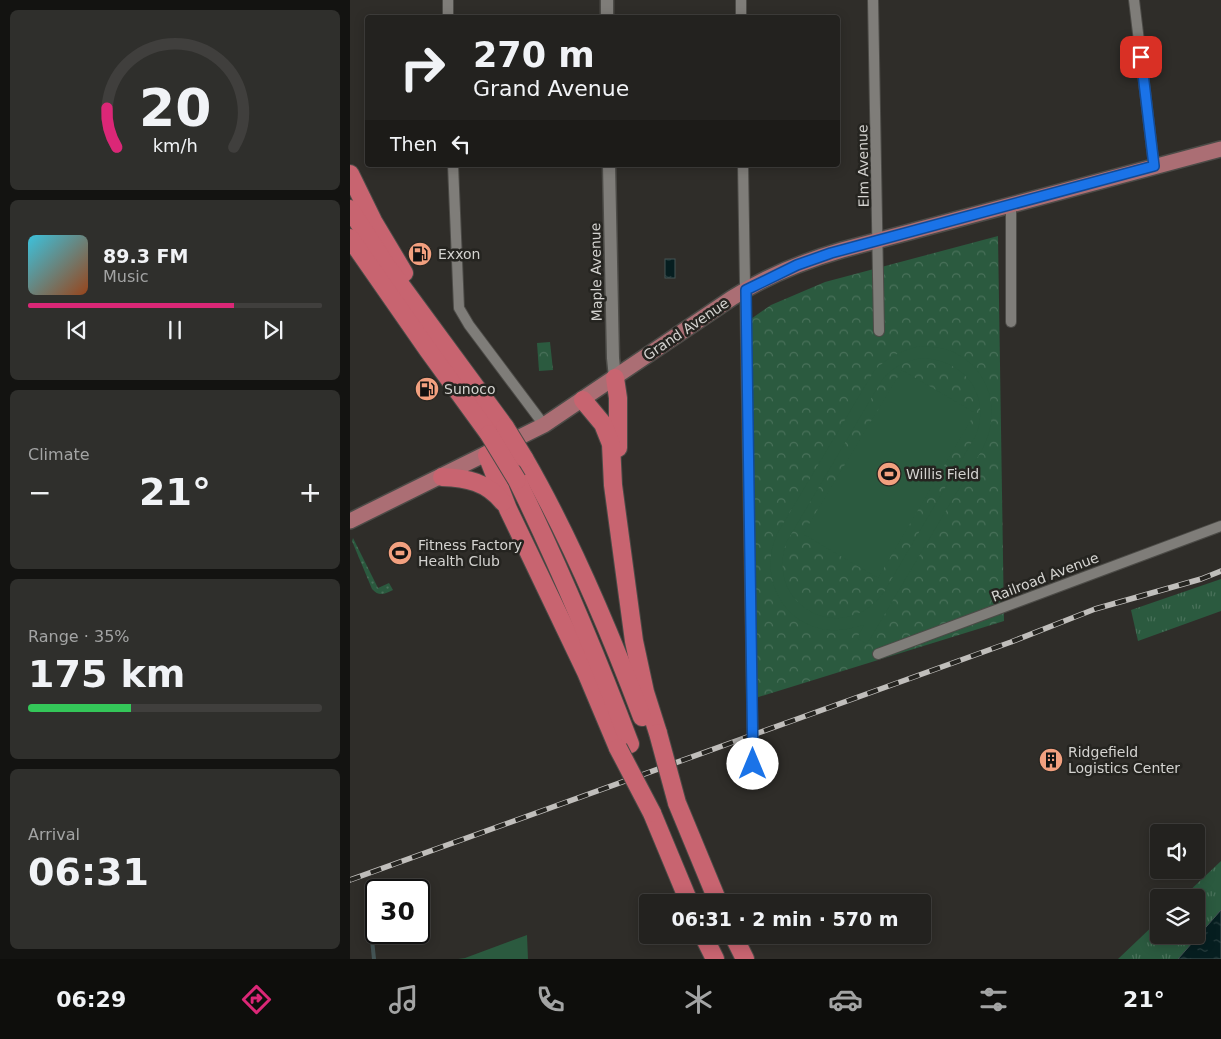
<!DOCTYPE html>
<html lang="en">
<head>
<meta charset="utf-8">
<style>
  body { margin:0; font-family:"DejaVu Sans",sans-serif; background:#2f2f2c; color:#f1f3f6; height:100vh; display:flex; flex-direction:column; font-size:19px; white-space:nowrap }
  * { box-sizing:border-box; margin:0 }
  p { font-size:16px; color:#a3a4a4 }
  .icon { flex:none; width:28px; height:28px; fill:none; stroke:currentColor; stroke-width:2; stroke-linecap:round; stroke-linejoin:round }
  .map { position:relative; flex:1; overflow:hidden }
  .details { display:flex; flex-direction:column; gap:10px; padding:10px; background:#131311; width:350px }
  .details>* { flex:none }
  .hud { position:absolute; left:15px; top:15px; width:475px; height:152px; border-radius:5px; box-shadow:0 2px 12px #0003,0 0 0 1px #403f3d; background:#23221f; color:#f1f3f6; overflow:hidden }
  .tools { position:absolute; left:800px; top:824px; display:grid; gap:10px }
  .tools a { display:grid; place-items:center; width:55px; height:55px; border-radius:5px; background:#23221f; box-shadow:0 2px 12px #0003,0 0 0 1px #403f3d; font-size:25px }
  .speed { position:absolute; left:15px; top:879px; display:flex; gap:10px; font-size:25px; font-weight:700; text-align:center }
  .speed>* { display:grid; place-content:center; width:65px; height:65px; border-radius:50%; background:#23221f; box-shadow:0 2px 12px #0003,0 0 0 1px #403f3d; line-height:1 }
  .speed .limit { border:2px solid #111; border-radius:8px; background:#fff; color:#111 }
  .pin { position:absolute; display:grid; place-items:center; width:42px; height:42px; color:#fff; margin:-21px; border-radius:10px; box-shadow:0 2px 8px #0006 }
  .me { position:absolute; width:55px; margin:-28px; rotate:0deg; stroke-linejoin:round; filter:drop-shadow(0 0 4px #0008) }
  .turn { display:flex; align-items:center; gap:18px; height:105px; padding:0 25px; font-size:22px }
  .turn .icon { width:65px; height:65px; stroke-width:2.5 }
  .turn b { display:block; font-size:35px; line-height:42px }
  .then { display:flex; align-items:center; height:48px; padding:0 25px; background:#0003; gap:10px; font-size:19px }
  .big { font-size:38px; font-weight:700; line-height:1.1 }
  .details .card { flex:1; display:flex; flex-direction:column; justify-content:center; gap:8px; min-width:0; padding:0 18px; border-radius:8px; background:#2f2f2c }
  .details .dial { align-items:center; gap:0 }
  .dial svg { height:130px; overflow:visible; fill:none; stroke:#403f3d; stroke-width:7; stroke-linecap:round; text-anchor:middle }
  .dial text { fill:#f1f3f6; stroke:none }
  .song { display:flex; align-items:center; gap:15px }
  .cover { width:60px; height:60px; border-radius:8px; background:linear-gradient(135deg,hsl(190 70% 55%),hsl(20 70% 35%)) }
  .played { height:5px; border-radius:2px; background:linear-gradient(90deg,#db2777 70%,#403f3d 70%) }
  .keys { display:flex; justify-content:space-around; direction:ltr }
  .heat { display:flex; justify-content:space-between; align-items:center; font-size:28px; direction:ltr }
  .charge { height:8px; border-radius:4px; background:linear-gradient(90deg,#34c759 35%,#403f3d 0) }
  .trip { position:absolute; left:289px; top:894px; width:292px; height:50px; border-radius:5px; background:#23221f; box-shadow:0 2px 12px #0003,0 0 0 1px #403f3d; font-weight:700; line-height:50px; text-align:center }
  .tabs { display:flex; height:80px; justify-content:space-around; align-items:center; background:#0e0e0c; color:#a3a4a4 }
  .tabs .icon { width:35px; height:35px }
  .tabs .current { color:#db2777 }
  .tabs b { font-size:22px; color:#f1f3f6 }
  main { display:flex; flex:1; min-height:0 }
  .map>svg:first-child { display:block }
  .grass { fill:url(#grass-tufts) }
  .park { fill:url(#park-crowns) }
  .garden { fill:url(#garden-dots) }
  .pitch { fill:#2b5a3f; fill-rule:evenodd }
  .water { fill:url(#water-ripples); stroke:#445455 }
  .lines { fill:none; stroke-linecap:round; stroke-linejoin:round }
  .stream { stroke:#445455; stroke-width:4 }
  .minor-casing { stroke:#4c4b47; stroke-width:12 }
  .tertiary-casing { stroke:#4c4b47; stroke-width:15 }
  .primary-casing { stroke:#4c4b47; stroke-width:18 }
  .motorway-casing { stroke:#4c4b47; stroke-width:20 }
  .minor { stroke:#7f7d79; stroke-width:10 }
  .tertiary { stroke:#7f7d79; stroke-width:12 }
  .primary { stroke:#ab6e74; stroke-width:15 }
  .motorway { stroke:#c86470; stroke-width:18 }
  .rail-casing { stroke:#c0bebb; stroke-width:5.5 }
  .rail { stroke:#252420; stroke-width:4; stroke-dasharray:11; stroke-linecap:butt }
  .motorway-bridge-casing { stroke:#4c4b47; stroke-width:20; stroke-linecap:butt }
  .motorway-bridge { stroke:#c86470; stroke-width:18 }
  .route-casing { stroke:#114b97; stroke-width:12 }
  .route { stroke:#1a73e8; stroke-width:9 }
  .labels { text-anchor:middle; stroke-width:5; stroke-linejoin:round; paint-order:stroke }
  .street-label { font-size:14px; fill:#d4d3d0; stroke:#252420 }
  .poi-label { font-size:14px; fill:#d4d3d0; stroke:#252420; text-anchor:start }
</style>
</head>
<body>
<main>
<section class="details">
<div class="card dial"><svg viewBox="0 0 100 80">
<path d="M14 69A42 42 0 1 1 86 69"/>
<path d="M14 69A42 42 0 0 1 8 45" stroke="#db2777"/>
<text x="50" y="56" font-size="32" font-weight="700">20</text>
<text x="50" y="72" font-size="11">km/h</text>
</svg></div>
<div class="card">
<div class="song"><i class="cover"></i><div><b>89.3 FM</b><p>Music</p></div></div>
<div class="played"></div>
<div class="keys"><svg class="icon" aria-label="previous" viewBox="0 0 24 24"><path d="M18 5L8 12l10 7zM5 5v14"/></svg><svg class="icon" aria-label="pause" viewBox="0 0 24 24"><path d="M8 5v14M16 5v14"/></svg><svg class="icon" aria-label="next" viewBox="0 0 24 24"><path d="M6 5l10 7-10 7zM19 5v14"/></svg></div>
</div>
<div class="card"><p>Climate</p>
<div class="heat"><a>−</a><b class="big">21°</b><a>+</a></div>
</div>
<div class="card"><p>Range · 35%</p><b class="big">175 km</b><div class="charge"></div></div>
<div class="card"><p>Arrival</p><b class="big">06:31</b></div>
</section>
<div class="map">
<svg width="871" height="959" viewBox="0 0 871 959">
  <defs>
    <pattern id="grass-tufts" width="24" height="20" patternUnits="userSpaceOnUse" patternTransform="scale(1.25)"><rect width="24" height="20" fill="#2b5a3f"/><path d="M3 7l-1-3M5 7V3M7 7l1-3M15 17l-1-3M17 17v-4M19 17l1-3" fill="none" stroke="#49715a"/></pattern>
    <pattern id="park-crowns" width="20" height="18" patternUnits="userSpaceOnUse" patternTransform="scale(1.25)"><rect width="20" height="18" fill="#2b5a3f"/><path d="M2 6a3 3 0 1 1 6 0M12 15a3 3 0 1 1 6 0" fill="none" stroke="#49715a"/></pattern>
    <pattern id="garden-dots" width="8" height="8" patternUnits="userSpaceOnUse" patternTransform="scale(1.25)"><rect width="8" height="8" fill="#2b5a3f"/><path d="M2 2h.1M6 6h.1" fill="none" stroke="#49715a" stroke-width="1.8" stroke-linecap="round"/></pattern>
    <pattern id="water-ripples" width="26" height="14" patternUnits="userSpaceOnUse" patternTransform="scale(1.25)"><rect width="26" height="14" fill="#061e20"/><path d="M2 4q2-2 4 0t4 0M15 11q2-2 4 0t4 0" fill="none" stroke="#293e3f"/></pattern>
  </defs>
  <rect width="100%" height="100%" fill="#2f2d29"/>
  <g class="grass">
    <polygon points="871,579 871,611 788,641 781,610"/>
    <polygon points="871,861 871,910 828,959 768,959 809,920 809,935 846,935 846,898 833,897"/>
  </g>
  <g class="park">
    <polygon points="648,236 654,621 399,700 398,321 421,305 475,282"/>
    <polygon points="200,342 203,370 189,371 187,343"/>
  </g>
  <path class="garden" d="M3,538L28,588L39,583L43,590C35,594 29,597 22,589L2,541Z"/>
  <g class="pitch">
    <path d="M570,346C581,347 591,347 601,351C641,368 651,412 633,448L517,644L507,638L514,625C503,628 492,631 480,630C432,626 408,576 427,534L524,371C538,357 552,350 570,346ZM573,358C615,361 641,394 626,435L534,592C494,647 415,608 436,543L532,380C543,367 556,360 573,358Z"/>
    <polygon points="552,370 625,413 528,578 453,534"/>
    <polygon points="177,935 178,959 108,959 115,958"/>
  </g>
  <g class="water">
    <rect x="315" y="259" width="10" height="19"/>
    <polygon points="871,910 871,959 828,959"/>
  </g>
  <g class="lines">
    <polyline class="stream" points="21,930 24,959"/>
    <g class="minor-casing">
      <g id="minor">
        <polyline points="98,0 98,18"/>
        <polyline points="391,0 391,18"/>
        <polyline points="523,0 529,331"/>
        <polyline points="784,0 804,166"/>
        <polyline points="103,165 109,308 119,325 194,425"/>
        <polyline points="393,165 403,764"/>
        <polyline points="661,322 661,205"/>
        <polyline points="528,654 871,526"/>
      </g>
    </g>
    <g class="tertiary-casing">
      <g id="tertiary">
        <polyline points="257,0 257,18"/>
        <polyline points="259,165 263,358 265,378"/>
      </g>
    </g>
    <g class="primary-casing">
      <path id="primary" d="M0,521L194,425L382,298C416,276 454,261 492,250L871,149"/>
    </g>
    <g class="motorway-casing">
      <g id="motorway">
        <polyline points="0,174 23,221 54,273"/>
        <polyline points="0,209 36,265 155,427"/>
        <polyline points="0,238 78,350 139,434"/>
        <polyline points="265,378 268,398 268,448"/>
        <polyline points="233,400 253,424 261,444 263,485 284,641 295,692 308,733"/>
        <polyline points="137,455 158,509 236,672 268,748"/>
        <path d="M174,458C221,539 259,630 292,717"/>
        <path d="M92,477C117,478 137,482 153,502"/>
        <path d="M167,480C209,566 246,654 280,744"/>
        <polyline points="327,803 368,902"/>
        <polyline points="302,813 339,902"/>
        <polyline points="353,935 365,959"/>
        <polyline points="383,935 395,959"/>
      </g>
    </g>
    <use href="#minor" class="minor"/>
    <use href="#tertiary" class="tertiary"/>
    <use href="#primary" class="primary"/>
    <use href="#motorway" class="motorway"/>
    <g class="rail-casing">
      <polyline id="rail" points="0,880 661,642 745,609 851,579 871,571"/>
    </g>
    <use href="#rail" class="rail"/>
    <g class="motorway-bridge-casing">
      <g id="motorway-bridge">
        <polyline points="155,427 174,458"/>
        <polyline points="139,434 167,480"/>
        <polyline points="308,733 327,803"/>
        <polyline points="268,748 302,813"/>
      </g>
    </g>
    <use href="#motorway-bridge" class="motorway-bridge"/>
  </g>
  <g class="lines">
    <g class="route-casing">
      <polyline id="route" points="403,764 396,290 447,265 481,253 804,166 791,57"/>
    </g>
    <use href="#route" class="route"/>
  </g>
  <defs>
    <g id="fuel-disc" transform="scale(1.25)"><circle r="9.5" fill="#f2a07f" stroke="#252420"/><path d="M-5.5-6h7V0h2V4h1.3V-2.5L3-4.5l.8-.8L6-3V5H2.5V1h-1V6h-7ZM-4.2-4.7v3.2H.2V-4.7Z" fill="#111"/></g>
    <g id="stadium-disc" transform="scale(1.25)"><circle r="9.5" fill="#f2a07f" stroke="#252420"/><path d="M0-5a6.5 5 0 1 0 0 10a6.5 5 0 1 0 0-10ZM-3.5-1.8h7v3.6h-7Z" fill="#111"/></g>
    <g id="building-disc" transform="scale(1.25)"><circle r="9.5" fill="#f2a07f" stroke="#252420"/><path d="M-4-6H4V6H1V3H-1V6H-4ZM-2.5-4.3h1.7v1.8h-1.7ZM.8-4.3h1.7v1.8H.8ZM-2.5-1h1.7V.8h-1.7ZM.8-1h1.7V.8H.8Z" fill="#111"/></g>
  </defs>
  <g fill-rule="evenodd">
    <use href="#fuel-disc" x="70" y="254"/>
    <use href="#fuel-disc" x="77" y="389"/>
    <use href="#stadium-disc" x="539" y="474"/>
    <use href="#stadium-disc" x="50" y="553"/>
    <use href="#building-disc" x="701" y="760"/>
  </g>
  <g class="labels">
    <g class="street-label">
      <text transform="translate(513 166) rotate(-91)" y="5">Elm Avenue</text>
      <text transform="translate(246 272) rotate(-91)" y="5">Maple Avenue</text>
      <text transform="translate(336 329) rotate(-34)" y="5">Grand Avenue</text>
      <text transform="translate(695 577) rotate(-21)" y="5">Railroad Avenue</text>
    </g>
    <g class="poi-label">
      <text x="88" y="259">Exxon</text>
      <text x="94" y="394">Sunoco</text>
      <text x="556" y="479">Willis Field</text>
      <text x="68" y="550">Fitness Factory<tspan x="68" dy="16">Health Club</tspan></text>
      <text x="718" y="757">Ridgefield<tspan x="718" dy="16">Logistics Center</tspan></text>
    </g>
  </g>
</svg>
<div class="tools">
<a><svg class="icon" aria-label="sound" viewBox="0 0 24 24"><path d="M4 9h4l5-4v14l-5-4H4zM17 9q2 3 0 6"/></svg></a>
<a><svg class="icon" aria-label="layers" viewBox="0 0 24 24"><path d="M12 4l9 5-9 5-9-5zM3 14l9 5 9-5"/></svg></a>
</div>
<div class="speed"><div class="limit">30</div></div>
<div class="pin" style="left:791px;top:57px;background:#d93025"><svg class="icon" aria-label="arrive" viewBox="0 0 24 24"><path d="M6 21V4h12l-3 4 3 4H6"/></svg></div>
<svg class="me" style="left:403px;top:764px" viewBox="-20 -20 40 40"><circle r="19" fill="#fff"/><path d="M0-13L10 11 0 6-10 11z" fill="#1a73e8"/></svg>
<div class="trip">06:31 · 2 min · 570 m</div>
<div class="hud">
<div class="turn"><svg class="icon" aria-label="right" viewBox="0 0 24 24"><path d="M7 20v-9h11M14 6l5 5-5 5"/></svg><div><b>270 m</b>Grand Avenue</div></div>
<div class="then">Then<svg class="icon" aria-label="left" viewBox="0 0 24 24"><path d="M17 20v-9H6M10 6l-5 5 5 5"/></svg></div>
</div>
</div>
</main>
<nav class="tabs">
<b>06:29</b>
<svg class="icon current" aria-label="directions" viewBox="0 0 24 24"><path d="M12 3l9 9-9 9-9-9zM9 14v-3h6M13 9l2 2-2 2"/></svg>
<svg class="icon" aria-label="music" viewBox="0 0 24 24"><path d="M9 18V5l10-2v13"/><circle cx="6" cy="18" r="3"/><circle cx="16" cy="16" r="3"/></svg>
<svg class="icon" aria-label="phone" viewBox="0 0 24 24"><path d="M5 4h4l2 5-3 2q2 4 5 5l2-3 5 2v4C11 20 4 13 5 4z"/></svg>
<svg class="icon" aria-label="climate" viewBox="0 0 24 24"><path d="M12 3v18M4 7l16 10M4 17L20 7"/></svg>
<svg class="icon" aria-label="car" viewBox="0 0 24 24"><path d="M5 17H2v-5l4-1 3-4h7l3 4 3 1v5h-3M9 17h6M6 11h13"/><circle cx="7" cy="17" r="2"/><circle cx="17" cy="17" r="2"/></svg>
<svg class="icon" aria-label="filters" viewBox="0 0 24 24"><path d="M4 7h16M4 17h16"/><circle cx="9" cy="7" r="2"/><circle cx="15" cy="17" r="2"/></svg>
<b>21°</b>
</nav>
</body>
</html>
